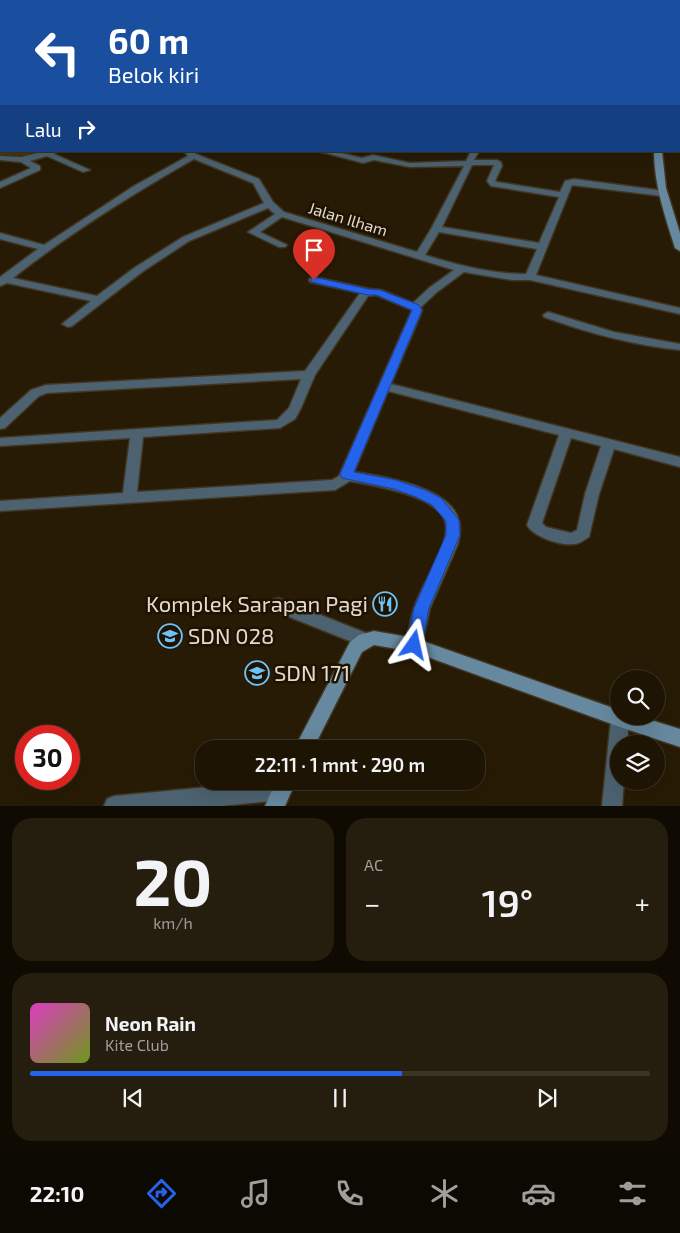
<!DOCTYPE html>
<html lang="id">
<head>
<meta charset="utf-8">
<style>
  body { margin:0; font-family:"Exo 2",sans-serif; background:#251d0e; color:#f1f3f6; height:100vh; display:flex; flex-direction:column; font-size:19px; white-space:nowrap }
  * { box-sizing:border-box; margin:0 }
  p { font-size:16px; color:#a09e9a }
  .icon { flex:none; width:28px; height:28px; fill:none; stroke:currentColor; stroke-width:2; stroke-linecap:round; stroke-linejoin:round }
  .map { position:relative; height:806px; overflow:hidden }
  .sheet { display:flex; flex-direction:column; gap:12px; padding:12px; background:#100b02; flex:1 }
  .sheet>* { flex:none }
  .top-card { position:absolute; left:0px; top:0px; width:680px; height:152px; box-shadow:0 5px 20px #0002,0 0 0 1px #3b3326; background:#1a4fa0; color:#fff; overflow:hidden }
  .buttons { position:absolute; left:610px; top:670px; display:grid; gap:10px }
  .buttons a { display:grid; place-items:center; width:55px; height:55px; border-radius:50%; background:#1d1404; box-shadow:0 5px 20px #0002,0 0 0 1px #3b3326; font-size:25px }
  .speed { position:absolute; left:15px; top:725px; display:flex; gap:10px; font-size:25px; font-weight:700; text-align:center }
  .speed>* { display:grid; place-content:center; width:65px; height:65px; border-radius:50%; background:#1d1404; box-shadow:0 5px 20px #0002,0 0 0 1px #3b3326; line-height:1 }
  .speed .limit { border:8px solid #d22; background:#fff; color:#111 }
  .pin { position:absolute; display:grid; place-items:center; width:42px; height:42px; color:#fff; margin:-51px -21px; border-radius:50% 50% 50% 0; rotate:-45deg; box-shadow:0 0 5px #0007 }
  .pin .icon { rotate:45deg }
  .me { position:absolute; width:55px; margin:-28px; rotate:11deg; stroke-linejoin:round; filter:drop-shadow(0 0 4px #0008) }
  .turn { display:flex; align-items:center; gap:18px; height:105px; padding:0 25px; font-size:22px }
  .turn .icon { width:65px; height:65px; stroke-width:2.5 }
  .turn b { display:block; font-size:35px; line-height:42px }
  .then { display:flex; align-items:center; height:48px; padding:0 25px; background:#0003; gap:10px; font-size:19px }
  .big { font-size:38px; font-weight:600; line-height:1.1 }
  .sheet .tile { flex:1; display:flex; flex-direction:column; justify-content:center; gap:8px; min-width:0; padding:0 18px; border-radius:20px; background:#251d0e }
  .sheet .dial { align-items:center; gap:0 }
  .dial b { font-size:65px; line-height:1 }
  .song { display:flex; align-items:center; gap:15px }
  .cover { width:60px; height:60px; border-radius:8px; background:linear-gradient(135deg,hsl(310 70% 55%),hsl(80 70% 35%)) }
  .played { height:5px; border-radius:2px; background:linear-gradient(90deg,#2563eb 60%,#3b3326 60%) }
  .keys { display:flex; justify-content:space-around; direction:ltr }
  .heat { display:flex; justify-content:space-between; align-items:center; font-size:28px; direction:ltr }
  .sheet .tiles { flex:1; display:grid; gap:12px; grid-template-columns:1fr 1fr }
  .tile:last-child { grid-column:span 2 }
  .trip { position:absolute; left:195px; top:740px; width:290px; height:50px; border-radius:20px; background:#1d1404; box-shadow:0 5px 20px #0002,0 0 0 1px #3b3326; font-weight:600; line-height:50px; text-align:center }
  .tabs { display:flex; height:80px; justify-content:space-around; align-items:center; background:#0c0802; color:#a09e9a }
  .tabs .icon { width:35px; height:35px }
  .tabs .selected { color:#2563eb }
  .tabs b { font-size:22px; color:#f1f3f6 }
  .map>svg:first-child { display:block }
  .green { fill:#4e3606 }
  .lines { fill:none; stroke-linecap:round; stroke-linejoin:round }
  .service-casing { stroke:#413621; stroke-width:3 }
  .minor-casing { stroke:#413621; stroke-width:3 }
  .tertiary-casing { stroke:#413621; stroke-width:3 }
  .secondary-casing { stroke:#413621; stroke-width:3 }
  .trunk-casing { stroke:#413621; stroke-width:2 }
  .service { fill:#4d6270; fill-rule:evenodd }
  .minor { fill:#4d6270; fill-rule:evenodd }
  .tertiary { fill:#4d6270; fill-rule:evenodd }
  .secondary { fill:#67899f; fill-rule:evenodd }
  .trunk { fill:#84b6d4; fill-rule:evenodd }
  .route { fill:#2563eb; stroke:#184099 }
  .labels { text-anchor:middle; stroke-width:5; stroke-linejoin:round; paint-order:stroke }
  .far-street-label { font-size:16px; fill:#e3dbce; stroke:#1e1200 }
  .near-poi-label { font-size:22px; fill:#e3dbce; stroke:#1e1200; text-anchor:start }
</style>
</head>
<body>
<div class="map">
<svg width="680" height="806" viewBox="0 0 680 806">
  <rect width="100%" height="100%" fill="#271b05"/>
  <polygon class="green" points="0,47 1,151 34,151 18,159 0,156"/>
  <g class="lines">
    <g class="service-casing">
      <g id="service">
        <polygon points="418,0 421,0 421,1 419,1"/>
        <rect x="436" y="0" width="2" height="1"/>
      </g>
    </g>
    <g class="minor-casing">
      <g id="minor">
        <polygon points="374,0 380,0 380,1 375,1"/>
        <polygon points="391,0 414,0 415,1 393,1"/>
        <polygon points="1,13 1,17 0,18 0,14"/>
        <rect x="679" y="57" width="1" height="5"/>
        <rect x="679" y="93" width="1" height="4"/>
        <polygon points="46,151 58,151 54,154 90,170 83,172 47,156 30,161 40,166 40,170 0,188 0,182 31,168 21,162 0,160 0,156 21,157"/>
        <path d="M184,151H193L196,154L259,179L273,202L284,212L417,252L431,229L464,166L410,167L374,160L363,163L318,151H333L362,158L373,155L410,163L466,161L471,151H479L474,160H497L501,162L502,166L495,181L497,182L560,192L565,181L574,179L665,191L666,193L662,196L572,185L536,275L680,308V314L530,280H512L464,272L437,292L421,307L422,310L420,316L391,384L680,457V467L614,449L599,494L589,537C585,539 580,544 574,544C562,546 533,537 527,525L559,435L388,391L354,472C382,476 452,487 459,521C461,528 460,536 458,544L430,608L422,645L420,650L414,652L408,650C404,642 408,633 410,624C414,601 426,582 436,561C441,550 449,534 445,521C438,496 373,485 350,481L335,490L0,511V501L123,493L130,438L0,446V438L277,420L289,408L301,379L47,393L39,396L5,428L0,429V418L31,390L46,385L305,371L360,293L310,282L309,280L310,278L314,277L370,289L381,290L413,303L429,288L454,270L282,217L260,232L287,245L285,247H279L248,232L275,214L268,208L189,241L142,272L72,326L68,327L62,324L91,301L7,283L0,286V277L38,249L0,239V233L44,245L134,186L188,156ZM194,159L253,183L264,203L183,237L134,268L97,296L13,278C70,233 131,195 194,159ZM472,165H494L487,181L491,186L559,197L539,243L442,227ZM439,232L537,249L526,274C491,274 458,265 425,255ZM376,295L412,310L339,476L332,480L137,492L143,437L280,428L295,419L301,408L315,375L368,296ZM571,438L601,446L585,494L577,530L571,533L546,527L542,523Z"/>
        <path d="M548,312L614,332L680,344V350C633,345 588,333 544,317L543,315Z"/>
        <polygon points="278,598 371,635 373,640 371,645 365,647 272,610 270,605 272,600"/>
        <polygon points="619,711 619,716 628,716 629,719 627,744 619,744 619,781 624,781 622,806 602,806 611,719 614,713"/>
        <polygon points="271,781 288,783 291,790 288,797 281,800 221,806 104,806 107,799 114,796"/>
      </g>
    </g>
    <g class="tertiary-casing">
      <g id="tertiary">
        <polygon points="27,0 34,0 35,1 28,1"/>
        <polygon points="541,0 553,0 554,1 543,1"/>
        <polygon points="573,0 591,0 592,1 575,1"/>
        <rect x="679" y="9" width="1" height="4"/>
      </g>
    </g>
    <g class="secondary-casing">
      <g id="secondary">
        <path d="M654,151H662L666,188L680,233V251L675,248C665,216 654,185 654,151Z"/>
        <polygon points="374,631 414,638 619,710 619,716 638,716 680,729 680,747 620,727 414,652 374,645 362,652 313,749 294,749 350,642 359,635"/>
        <polygon points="276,781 296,781 285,806 265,806"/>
      </g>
    </g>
    <g class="trunk-casing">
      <g id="trunk">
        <rect x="0" y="41" width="1" height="4"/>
        <rect x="679" y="125" width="1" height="4"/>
      </g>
    </g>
    <use href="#service" class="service"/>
    <use href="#minor" class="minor"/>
    <use href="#tertiary" class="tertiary"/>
    <use href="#secondary" class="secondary"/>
    <use href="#trunk" class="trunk"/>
  </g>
  <polygon class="route" points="314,277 368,289 380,290 419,305 422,310 354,472 396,480 425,490 441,498 459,520 460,535 429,608 422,645 420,650 414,652 409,650 407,645 414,608 446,535 446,521 432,505 416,497 394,489 342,478 340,474 412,310 376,295 368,295 311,282 311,278"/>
  <defs>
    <g id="restaurant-ring" transform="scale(1.25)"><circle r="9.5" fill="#1e1200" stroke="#6fc2f4" stroke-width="1.5"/><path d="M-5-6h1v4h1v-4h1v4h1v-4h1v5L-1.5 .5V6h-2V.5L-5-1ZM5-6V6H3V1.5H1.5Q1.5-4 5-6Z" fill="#6fc2f4"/></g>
    <g id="school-ring" transform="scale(1.25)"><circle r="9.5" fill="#1e1200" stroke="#6fc2f4" stroke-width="1.5"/><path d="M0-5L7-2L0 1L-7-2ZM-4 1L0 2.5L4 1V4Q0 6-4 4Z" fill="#6fc2f4"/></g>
  </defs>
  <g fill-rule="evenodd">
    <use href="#restaurant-ring" x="385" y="604"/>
    <use href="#school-ring" x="170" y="636"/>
    <use href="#school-ring" x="257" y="673"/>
  </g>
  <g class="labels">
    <g class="far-street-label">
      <text transform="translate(348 219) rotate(17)" y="6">Jalan Ilham</text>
    </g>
    <g class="near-poi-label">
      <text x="368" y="612" text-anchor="end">Komplek Sarapan Pagi</text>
      <text x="188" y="644">SDN 028</text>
      <text x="274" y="681">SDN 171</text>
    </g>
  </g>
</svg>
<div class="buttons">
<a><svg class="icon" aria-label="search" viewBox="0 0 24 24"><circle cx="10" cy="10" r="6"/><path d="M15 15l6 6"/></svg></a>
<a><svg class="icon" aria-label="layers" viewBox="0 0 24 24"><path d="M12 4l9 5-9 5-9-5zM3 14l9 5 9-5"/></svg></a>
</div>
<div class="speed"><div class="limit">30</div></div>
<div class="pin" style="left:314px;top:280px;background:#d93025"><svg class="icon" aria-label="arrive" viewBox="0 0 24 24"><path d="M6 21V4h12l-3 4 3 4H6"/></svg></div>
<svg class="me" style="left:414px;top:645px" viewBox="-20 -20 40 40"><path d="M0-17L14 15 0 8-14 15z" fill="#2563eb" stroke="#fff" stroke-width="4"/></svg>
<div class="trip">22:11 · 1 mnt · 290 m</div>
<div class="top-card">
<div class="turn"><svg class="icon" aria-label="left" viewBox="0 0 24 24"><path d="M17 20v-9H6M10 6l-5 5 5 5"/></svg><div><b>60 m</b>Belok kiri</div></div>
<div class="then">Lalu<svg class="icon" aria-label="right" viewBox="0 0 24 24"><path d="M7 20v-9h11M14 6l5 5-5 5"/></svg></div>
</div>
</div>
<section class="sheet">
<div class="tiles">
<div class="tile dial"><b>20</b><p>km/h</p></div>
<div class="tile"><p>AC</p>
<div class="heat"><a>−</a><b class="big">19°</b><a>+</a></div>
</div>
<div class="tile">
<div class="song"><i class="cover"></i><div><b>Neon Rain</b><p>Kite Club</p></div></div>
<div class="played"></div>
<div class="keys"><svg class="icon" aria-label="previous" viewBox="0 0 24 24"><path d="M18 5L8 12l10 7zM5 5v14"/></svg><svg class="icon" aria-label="pause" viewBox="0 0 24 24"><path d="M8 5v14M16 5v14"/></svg><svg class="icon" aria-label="next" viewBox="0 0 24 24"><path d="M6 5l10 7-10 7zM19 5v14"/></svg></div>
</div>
</div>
</section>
<nav class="tabs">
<b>22:10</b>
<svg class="icon selected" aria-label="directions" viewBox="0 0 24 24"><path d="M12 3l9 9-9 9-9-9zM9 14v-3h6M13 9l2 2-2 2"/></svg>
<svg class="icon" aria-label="music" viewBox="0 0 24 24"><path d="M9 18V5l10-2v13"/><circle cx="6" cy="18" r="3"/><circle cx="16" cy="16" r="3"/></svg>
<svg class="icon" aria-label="phone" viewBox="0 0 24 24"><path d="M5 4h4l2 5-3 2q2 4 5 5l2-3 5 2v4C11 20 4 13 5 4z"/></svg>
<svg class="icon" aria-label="climate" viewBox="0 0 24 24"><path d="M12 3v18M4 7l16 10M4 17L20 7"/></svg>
<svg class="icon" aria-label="car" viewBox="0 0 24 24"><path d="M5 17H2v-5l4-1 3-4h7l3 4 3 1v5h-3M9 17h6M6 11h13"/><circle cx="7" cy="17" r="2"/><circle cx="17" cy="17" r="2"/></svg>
<svg class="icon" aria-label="filters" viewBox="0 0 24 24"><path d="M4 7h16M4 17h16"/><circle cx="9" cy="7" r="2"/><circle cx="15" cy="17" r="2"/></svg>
</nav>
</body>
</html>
